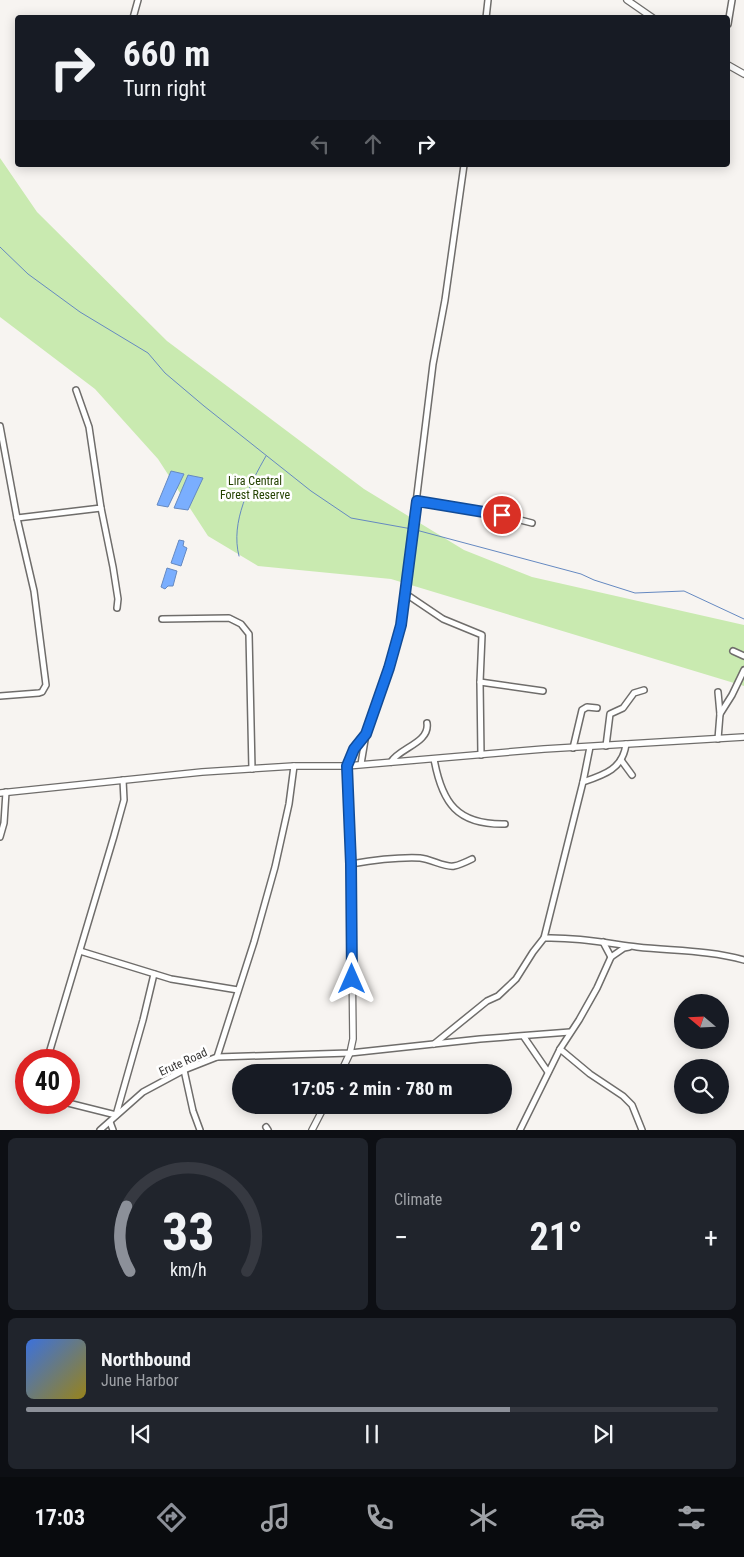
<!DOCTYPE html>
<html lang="en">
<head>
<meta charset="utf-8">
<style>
  body { margin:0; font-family:"Roboto Condensed",sans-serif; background:#20242c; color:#f1f3f6; height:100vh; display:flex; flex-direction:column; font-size:19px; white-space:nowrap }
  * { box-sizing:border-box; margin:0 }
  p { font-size:16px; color:#9ea1a6 }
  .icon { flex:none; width:28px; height:28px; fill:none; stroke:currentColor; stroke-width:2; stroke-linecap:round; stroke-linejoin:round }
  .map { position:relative; height:1130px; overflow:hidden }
  .side { display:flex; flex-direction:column; gap:8px; padding:8px; background:#0d0f14; flex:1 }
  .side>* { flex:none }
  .guide { position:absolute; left:15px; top:15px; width:715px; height:152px; border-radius:5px; box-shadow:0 2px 12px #0003; background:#171b24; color:#f1f3f6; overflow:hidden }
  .needle { width:32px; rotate:289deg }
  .controls { position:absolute; left:674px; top:994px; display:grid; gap:10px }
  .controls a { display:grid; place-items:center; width:55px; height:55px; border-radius:50%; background:#171b24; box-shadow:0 2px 12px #0003; font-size:25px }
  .speed { position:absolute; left:15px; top:1049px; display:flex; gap:10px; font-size:25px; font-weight:700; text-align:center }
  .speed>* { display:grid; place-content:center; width:65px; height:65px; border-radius:50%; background:#171b24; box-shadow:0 2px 12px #0003; line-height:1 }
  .speed .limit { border:8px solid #d22; background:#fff; color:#111 }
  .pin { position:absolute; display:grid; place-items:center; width:42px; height:42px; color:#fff; margin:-21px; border:2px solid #fff; border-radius:50%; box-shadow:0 1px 5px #0007 }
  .me { position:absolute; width:55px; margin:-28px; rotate:0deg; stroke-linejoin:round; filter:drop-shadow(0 0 4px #0008) }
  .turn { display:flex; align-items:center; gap:18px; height:105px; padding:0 25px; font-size:22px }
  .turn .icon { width:65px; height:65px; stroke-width:2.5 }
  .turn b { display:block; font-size:35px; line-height:42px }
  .lanes { display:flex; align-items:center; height:48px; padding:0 25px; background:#0003; justify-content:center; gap:25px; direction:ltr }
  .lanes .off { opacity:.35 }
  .big { font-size:38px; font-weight:700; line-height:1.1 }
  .side .widget { flex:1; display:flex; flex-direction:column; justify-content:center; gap:8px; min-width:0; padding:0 18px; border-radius:8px; background:#20242c }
  .side .dial { align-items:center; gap:0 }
  .dial svg { height:130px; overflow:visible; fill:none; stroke:#363941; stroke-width:7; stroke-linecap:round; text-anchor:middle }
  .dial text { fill:#f1f3f6; stroke:none }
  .song { display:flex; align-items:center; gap:15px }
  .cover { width:60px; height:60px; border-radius:8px; background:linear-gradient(135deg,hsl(220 70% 55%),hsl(50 70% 35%)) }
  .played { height:5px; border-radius:2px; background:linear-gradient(90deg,#8c9099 70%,#363941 70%) }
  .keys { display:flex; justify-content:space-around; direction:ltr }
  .heat { display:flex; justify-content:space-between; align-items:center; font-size:28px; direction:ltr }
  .side .tiles { flex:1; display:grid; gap:8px; grid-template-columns:1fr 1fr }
  .widget:last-child { grid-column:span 2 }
  .trip { position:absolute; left:232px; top:1064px; width:280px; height:50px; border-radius:25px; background:#171b24; box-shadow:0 2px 12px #0003; font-weight:700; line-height:50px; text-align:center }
  .menu { display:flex; height:80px; justify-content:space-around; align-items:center; background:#090b0e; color:#9ea1a6 }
  .menu .icon { width:35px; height:35px }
  .menu .active { color:#8c9099 }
  .menu b { font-size:22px; color:#f1f3f6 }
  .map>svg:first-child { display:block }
  .green { fill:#c9eab0 }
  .water { fill:#7aaefe; stroke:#6589c1 }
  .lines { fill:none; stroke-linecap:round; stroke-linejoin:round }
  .stream { stroke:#6589c1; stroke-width:1 }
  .minor-casing { stroke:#6f6d6b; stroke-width:8 }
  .tertiary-casing { stroke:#6f6d6b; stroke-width:8 }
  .minor { stroke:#fff; stroke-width:5 }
  .tertiary { stroke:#fff; stroke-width:5.5 }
  .route-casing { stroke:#114b97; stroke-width:12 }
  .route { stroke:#1a73e8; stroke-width:9 }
  .labels { text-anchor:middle; stroke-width:5; stroke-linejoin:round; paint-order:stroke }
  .park-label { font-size:12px; fill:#244200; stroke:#fff }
  .street-label { font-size:12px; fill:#353433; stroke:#fff }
</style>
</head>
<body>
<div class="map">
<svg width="744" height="1130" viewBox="0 0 744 1130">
  <rect width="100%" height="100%" fill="#f7f4f1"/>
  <polygon class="green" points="0,158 37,212 167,341 364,489 464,550 532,577 744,625 744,686 391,579 258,566 208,536 158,459 95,389 0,317"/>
  <g class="water">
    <polygon points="171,471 184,474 168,507 157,505"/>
    <polygon points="188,475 203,478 188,510 174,508"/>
    <polygon points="179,540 184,541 183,546 187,548 181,566 171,563"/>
    <polygon points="167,568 177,571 173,586 168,586 165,589 161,587"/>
  </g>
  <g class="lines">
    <g class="stream">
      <polyline points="0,247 28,274 80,312 148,353 165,373 204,406 311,491 351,518 412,529"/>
      <polyline points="416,530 581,574 594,580 635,593 684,591 744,619"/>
      <path d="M239,556C230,522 250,484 266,456"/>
    </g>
    <g class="minor-casing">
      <g id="minor">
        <polyline points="133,18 138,0"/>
        <polyline points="486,18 488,0"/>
        <polyline points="728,24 732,0"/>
        <polyline points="0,426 17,518 34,591 46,685 42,692 39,693 0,696"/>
        <polyline points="417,501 501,515 532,523"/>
        <polyline points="101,508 113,567 118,599 117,608"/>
        <polyline points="17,518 101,508 89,427 76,390"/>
        <polyline points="406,594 443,619 482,635 480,682 481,755"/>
        <polyline points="162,619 229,618 241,624 249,634 252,769"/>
        <polyline points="733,651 744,656"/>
        <polyline points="480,682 543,691"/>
        <polyline points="718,692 720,714"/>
        <polyline points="718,739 720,714 732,695 744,670"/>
        <polyline points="606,746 610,714 623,708 634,693 644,690"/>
        <polyline points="573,748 582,710 587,707 597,708"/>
        <path d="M434,759C442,803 457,825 505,824"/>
        <polyline points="621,760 632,775"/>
        <path d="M391,762C399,748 430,743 427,723"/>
        <polyline points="361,764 366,734 389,668 401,625 433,364 445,300 464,165"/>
        <polyline points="347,766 354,749 366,734"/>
        <polyline points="583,782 590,747"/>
        <polyline points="0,837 4,823 6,792"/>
        <path d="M351,864C374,860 397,857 420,858C431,859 446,868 454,866C460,865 466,862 472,859"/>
        <path d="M544,938L583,782C604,775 623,769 626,744"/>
        <polyline points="603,942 611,957"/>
        <polyline points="80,951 171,979 238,990"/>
        <polyline points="524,1037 548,1072"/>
        <path d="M434,1044L487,1001L498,996L516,979L533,952L544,938C575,937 606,943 637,947C673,951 709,950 744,960"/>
        <polyline points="560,1049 590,1074 623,1096 632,1105 642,1130"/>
        <polyline points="217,1057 254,942 275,867 289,804 294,766"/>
        <polyline points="47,1060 114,836 124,800 123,780"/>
        <polyline points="184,1070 193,1111 200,1130"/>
        <polyline points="64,1102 116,1115 143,1020 154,974"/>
        <polyline points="110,1122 113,1130"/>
        <polyline points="266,1127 268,1130"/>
        <polyline points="100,1130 143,1092 184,1070 217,1057 350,1053 480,1039 570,1032"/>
        <polyline points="520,1130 560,1049 579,1020 597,988 611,957 624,948 629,947"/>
      </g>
    </g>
    <g class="tertiary-casing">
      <g id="tertiary">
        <polyline points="627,0 653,18"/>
        <polyline points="728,65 744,74"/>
        <polyline points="0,793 202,772 294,766 347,766 544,749 744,737"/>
        <polyline points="341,1072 350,1053 353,1039 351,864 347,766"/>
        <polyline points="312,1130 325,1105"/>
      </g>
    </g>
    <use href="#minor" class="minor"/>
    <use href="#tertiary" class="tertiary"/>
  </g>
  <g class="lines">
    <g class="route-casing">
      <polyline id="route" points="352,979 351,864 347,766 354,749 366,734 389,668 401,625 417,501 502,515"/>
    </g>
    <use href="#route" class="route"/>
  </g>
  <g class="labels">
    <g class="park-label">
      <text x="255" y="485">Lira Central<tspan x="255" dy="14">Forest Reserve</tspan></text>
    </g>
    <g class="street-label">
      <text transform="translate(183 1062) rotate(-24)" y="4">Erute Road</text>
    </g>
  </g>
</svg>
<div class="controls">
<a><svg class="needle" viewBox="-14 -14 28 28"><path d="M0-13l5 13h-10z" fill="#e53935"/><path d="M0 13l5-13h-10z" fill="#9ea1a6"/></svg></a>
<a><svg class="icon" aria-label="search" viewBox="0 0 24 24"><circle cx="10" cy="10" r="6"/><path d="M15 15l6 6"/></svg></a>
</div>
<div class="speed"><div class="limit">40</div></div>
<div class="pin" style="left:502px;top:515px;background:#d93025"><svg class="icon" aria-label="arrive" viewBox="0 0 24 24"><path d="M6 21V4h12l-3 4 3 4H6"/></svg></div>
<svg class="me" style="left:352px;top:979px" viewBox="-20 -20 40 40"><path d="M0-17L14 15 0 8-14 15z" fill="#1a73e8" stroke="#fff" stroke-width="4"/></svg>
<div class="trip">17:05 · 2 min · 780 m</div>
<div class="guide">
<div class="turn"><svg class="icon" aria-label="right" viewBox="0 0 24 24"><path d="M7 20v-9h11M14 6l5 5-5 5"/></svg><div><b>660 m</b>Turn right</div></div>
<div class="lanes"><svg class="icon off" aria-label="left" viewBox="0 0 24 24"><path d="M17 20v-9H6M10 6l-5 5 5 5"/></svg><svg class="icon off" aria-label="ahead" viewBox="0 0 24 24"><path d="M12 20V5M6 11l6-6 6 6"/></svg><svg class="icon" aria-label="right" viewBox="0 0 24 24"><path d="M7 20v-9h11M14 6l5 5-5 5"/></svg></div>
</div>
</div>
<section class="side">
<div class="tiles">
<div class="widget dial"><svg viewBox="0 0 100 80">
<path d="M14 69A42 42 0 1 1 86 69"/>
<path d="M14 69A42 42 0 0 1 12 29" stroke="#8c9099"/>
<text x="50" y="56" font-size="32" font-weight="700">33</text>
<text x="50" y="72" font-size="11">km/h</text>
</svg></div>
<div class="widget"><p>Climate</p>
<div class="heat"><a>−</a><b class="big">21°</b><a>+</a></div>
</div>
<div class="widget">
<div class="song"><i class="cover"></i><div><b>Northbound</b><p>June Harbor</p></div></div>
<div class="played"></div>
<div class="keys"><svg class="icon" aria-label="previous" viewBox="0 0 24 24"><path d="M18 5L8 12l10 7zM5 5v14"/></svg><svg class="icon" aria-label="pause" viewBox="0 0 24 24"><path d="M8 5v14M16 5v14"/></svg><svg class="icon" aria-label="next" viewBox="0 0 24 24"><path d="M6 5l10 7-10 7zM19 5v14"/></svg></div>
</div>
</div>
</section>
<nav class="menu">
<b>17:03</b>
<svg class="icon active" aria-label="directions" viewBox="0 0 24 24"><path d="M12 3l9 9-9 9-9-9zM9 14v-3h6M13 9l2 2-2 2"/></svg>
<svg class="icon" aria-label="music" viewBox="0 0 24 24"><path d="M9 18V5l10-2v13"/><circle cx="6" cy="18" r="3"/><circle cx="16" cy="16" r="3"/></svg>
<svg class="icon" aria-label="phone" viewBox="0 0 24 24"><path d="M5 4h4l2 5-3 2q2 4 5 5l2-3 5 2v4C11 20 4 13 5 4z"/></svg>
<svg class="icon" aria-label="climate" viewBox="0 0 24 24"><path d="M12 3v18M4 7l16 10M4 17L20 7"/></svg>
<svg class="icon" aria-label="car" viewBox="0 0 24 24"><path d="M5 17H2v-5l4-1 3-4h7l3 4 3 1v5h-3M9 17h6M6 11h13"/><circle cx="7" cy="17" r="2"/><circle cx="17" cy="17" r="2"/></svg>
<svg class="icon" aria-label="filters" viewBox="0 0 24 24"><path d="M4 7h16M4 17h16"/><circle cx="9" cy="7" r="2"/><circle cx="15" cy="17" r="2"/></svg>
</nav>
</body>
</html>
